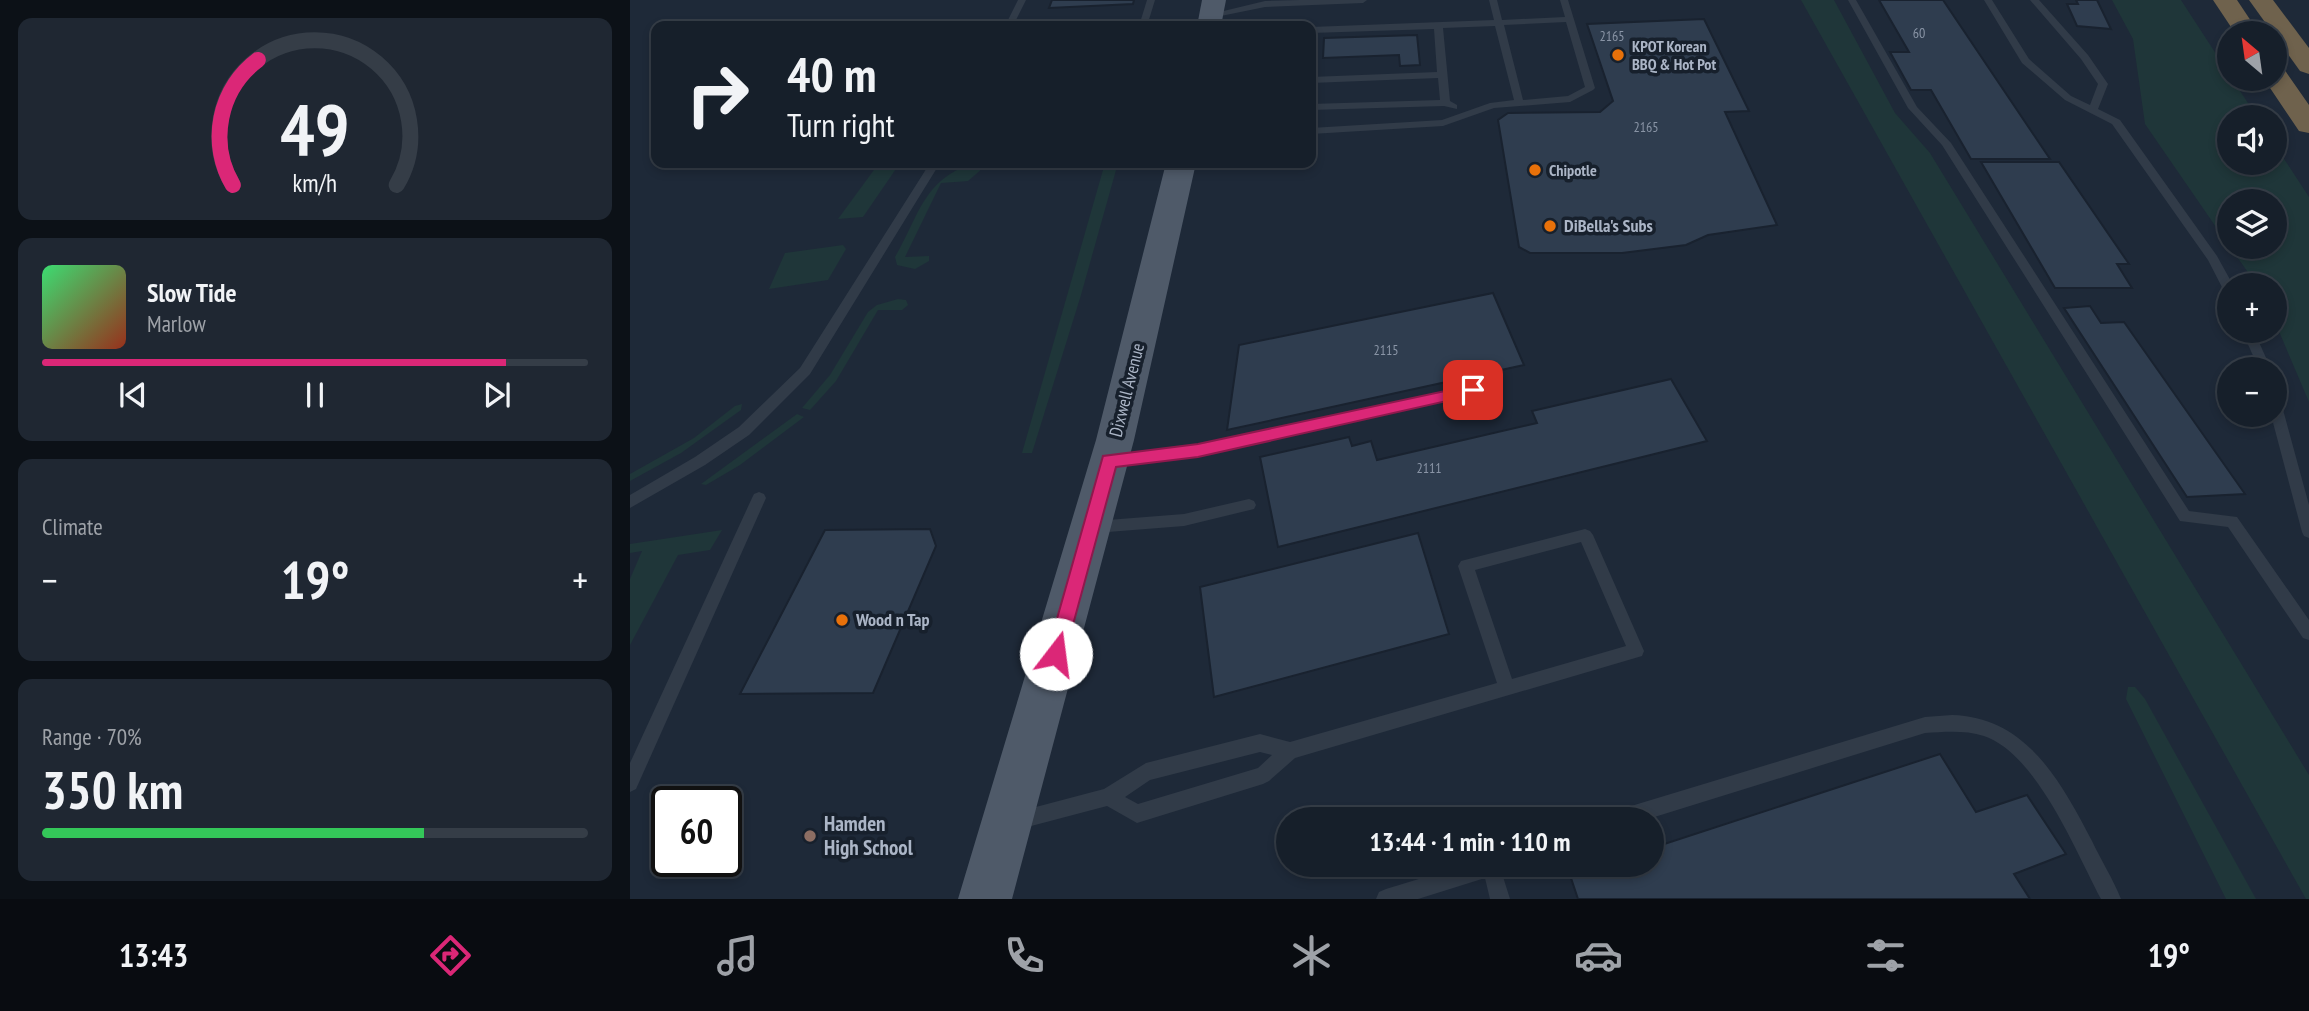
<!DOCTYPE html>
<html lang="en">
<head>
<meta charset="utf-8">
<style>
  body { margin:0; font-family:"PT Sans Narrow",sans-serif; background:#1f2732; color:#f1f3f6; height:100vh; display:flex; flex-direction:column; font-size:26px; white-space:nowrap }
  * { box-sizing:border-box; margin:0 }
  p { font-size:23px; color:#9ea2a8 }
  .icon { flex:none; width:38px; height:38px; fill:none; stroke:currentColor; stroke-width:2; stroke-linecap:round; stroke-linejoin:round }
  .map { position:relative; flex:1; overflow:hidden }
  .panel { display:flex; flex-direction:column; gap:18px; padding:18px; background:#0c1117; width:630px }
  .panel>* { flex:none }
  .top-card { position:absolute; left:21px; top:21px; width:665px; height:147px; border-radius:14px; box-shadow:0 4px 10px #0003,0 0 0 2px #353d47; background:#161f2a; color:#f1f3f6; overflow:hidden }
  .needle { width:46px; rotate:331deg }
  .controls { position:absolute; left:1587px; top:21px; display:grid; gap:14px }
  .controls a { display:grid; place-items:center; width:70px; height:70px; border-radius:50%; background:#161f2a; box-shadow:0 4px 10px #0003,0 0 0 2px #353d47; font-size:35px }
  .speed { position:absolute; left:21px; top:786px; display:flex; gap:14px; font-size:35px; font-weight:700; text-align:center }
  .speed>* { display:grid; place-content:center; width:91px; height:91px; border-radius:50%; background:#161f2a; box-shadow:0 4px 10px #0003,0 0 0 2px #353d47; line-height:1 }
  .speed .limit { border:4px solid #111; border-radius:10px; background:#fff; color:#111 }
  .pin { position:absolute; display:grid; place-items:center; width:60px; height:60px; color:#fff; margin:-30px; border-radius:14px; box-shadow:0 4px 10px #0006 }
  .me { position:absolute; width:77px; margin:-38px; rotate:15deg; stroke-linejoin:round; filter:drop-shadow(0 0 5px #0008) }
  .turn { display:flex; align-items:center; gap:24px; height:147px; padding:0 21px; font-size:32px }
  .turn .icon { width:91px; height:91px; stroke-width:2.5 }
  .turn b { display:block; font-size:49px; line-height:60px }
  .big { font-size:52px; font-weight:700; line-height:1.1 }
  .panel .widget { flex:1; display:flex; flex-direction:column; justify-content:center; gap:10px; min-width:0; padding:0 24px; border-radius:14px; background:#1f2732 }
  .panel .dial { align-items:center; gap:0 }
  .dial svg { height:182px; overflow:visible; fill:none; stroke:#353d47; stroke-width:7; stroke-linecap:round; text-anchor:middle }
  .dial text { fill:#f1f3f6; stroke:none }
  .song { display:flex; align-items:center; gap:21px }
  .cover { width:84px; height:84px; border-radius:10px; background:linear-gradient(135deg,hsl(140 70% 55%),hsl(10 70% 35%)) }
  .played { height:7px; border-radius:4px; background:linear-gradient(90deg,#db2777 85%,#353d47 85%) }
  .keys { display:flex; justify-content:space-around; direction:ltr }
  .heat { display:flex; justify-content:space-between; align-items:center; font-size:38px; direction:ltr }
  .charge { height:10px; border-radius:5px; background:linear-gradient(90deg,#34c759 70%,#353d47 0) }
  .trip { position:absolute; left:646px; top:807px; width:388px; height:70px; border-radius:35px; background:#161f2a; box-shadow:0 4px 10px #0003,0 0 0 2px #353d47; font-weight:700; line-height:70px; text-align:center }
  .dock { display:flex; height:112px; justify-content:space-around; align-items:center; background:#090c11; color:#9ea2a8 }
  .dock .icon { width:49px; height:49px }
  .dock .active { color:#db2777 }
  .dock b { font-size:32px; color:#f1f3f6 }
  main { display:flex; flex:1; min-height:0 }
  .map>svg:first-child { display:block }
  .green { fill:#1f3639 }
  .building { fill:#2f3d4f; stroke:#19222f; stroke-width:2 }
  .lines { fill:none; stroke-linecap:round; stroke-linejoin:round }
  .lane { fill:#313b48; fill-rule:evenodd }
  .primary { fill:#4f5a69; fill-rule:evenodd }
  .highway { fill:#6f624d; fill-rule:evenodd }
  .route { fill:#db2777; stroke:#8e194d; stroke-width:2 }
  .food-dot { fill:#e8710a; stroke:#17202c; stroke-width:2.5 }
  .education-dot { fill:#8d6e63; stroke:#17202c; stroke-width:2.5 }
  .labels { text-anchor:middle; stroke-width:7; stroke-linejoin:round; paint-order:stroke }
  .number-label { font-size:14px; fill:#8a95a6 }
  .far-poi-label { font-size:16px; font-weight:bold; fill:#abb5c6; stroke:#17202c; text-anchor:start }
  .poi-label { font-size:18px; font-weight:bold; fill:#abb5c6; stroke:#17202c; text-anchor:start }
  .street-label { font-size:18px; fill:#abb5c6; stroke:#17202c }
  .near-poi-label { font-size:21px; font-weight:bold; fill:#abb5c6; stroke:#17202c; text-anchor:start }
</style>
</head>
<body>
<main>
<section class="panel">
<div class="widget dial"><svg viewBox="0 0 100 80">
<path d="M14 69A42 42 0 1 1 86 69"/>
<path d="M14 69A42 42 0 0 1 25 14" stroke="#db2777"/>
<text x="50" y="56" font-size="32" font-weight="700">49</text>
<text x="50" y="72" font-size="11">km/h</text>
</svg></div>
<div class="widget">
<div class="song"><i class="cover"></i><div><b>Slow Tide</b><p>Marlow</p></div></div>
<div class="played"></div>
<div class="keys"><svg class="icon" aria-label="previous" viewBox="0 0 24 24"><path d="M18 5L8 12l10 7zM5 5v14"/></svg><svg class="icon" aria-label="pause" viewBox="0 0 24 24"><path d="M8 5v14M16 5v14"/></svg><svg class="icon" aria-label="next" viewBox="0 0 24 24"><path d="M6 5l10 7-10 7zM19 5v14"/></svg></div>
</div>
<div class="widget"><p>Climate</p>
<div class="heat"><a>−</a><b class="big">19°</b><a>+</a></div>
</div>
<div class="widget"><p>Range · 70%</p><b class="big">350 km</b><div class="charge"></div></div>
</section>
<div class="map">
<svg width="1679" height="899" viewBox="0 0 1679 899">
  <rect width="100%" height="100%" fill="#1e2938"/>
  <g class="green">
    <polygon points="1171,0 1204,0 1265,113 1300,153 1679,775 1679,899 1676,899"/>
    <polygon points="1482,0 1551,0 1627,117 1600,117 1600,163 1645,163 1645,145 1679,197 1679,402 1645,322 1645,285 1627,285 1600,247 1645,247 1645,201 1600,201 1599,246 1515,124 1503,39"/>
    <polygon points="249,163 270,163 233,217 208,219"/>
    <path d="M342,163H374L353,168L338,181L311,183L275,257L299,256V261L285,269L267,265L265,257C290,214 292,182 342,163Z"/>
    <polygon points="475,163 488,163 451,295 402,453 392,453"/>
    <polygon points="213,245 216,249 198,280 139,289 155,253"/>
    <polygon points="268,299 276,300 278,305 272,310 248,310 206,381 180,410 172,408 200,375 238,312 247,305"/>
    <polygon points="112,404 111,410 51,453 0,481 0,474 64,438 105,406"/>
    <polygon points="167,414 174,417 110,465 76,485 71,484"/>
    <polygon points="92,530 80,550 48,555 0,645 0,579 12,551 0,553 0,544"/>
    <polygon points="1498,687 1505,687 1515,699 1626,899 1596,899 1496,699"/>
  </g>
  <g class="building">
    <polygon points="422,0 504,0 503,4 419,8"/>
    <polygon points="1249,0 1313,0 1420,159 1341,159 1301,90 1281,90 1260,52 1279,52"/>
    <polygon points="1446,0 1467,0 1481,29 1447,26 1437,4 1448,4"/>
    <polygon points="1074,19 1119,111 1095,112 1147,225 1078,235 1056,245 992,253 900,253 889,247 868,120 878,113 970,112 983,101 957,24"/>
    <polygon points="787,35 790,65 770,66 769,55 693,58 694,38"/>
    <polygon points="1351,162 1429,162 1499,264 1487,264 1502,288 1425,288"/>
    <polygon points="863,293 894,365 597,430 609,345"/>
    <polygon points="1460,306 1471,323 1494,322 1615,494 1557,497 1434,308"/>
    <polygon points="1041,379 1077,441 648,547 630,457 719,437 722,446 741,441 747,460 907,423 902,411"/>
    <polygon points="300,529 306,546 243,693 110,694 195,530"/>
    <polygon points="788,533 819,634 584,697 570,587"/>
    <polygon points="1310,754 1346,812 1397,795 1436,854 1384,874 1400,899 948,899 940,875 971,864 1022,864 1022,848"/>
  </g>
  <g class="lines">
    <g class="lane">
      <polygon points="388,0 396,0 383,26 375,26"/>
      <polygon points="517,0 525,0 517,26 509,26"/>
      <polygon points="670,0 737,0 733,3 635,7 581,18 577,15 635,1"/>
      <path d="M859,0H867L872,20L935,17L930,0H938L965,88L963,90L940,102L864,108L813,126L681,134V128L812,120L860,103L884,100L865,26L813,28L820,101L827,105V109L814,106L681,110V104L810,100L808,78L681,83V77L807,72L804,29L681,33V27L864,20ZM936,22L955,87L938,96L893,100L874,25Z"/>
      <polygon points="1218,0 1226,0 1287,107 1321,143 1559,511 1607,517 1679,620 1679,640 1673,638 1598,527 1550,521 1312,145 1278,108"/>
      <polygon points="1354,0 1362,0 1399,59 1441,96 1460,105 1468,84 1451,59 1400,0 1409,0 1458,55 1478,84 1468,109 1490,120 1587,256 1603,285 1600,285 1600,296 1596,295 1578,260 1482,124 1435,100 1392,63"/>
      <polygon points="300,163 310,163 180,374 119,435 75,465 0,508 0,495 65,457 109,427 170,368"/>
      <polygon points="1612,331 1624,331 1641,369 1629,369"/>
      <polygon points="843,385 850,390 848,394 568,456 481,467 476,465 474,461 476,457 481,455 568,444"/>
      <polygon points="1645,401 1652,406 1679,505 1679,538 1674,536 1672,532 1641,415 1645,415"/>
      <polygon points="129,492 134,494 136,498 6,789 0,792 0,763 122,498 124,494"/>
      <polygon points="619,499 624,501 626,505 624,509 554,526 465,533 460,531 458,527 460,523 465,521 554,514"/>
      <path d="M955,529L960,531L963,535L1014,651L1012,656L665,758L639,781L633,784L507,823L477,806L386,830L379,828L377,821L379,814L474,789L516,763L630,734L660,742L867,683L828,566L831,561ZM951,542L996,646L882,679L845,570ZM630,752L642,755L628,768L508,804L495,797L520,780Z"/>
      <path d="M1322,715C1397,717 1431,782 1462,841C1471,860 1483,879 1491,899H1471C1446,852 1407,754 1354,736C1335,730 1314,732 1295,733L1018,819H979L981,812L988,810L1295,717Z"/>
      <polygon points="838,864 869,864 880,899 860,899 855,878 788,899 746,899 749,892 756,889"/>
    </g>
    <g class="primary">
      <polygon points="572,0 596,0 591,26 567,26"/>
      <polygon points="536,163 566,163 504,440 382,899 328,899 466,440"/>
    </g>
    <g class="highway">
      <polygon points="1583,0 1607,0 1629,33 1605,33"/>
      <polygon points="1619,0 1643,0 1679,48 1679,74 1670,71"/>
      <polygon points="1645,67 1654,69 1679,105 1679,133 1669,131 1634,79 1645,79"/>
    </g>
  </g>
  <polygon class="route" points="843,385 850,390 848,394 568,457 486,467 435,654 433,660 426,662 420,660 417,654 473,456 568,444"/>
  <g class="food-dot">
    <circle cx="988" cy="55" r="7"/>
    <circle cx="905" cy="170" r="7"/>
    <circle cx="920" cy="226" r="7"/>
    <circle cx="212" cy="620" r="7"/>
  </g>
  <circle class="education-dot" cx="180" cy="836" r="7"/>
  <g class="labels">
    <g class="number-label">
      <text x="1289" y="38">60</text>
      <text x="982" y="41">2165</text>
      <text x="1016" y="132">2165</text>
      <text x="756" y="355">2115</text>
      <text x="799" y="473">2111</text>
    </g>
    <g class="far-poi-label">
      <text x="1002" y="52">KPOT Korean<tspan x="1002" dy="18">BBQ &amp; Hot Pot</tspan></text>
      <text x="919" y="176">Chipotle</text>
    </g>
    <g class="poi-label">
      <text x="934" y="232">DiBella's Subs</text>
      <text x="226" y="626">Wood n Tap</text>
    </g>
    <g class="street-label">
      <text transform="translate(497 390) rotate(-76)" y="6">Dixwell Avenue</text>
    </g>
    <g class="near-poi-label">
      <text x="194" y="831">Hamden<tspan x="194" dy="24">High School</tspan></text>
    </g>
  </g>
</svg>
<div class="controls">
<a><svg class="needle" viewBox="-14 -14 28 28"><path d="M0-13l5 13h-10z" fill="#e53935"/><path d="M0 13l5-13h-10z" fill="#9ea2a8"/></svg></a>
<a><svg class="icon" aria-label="sound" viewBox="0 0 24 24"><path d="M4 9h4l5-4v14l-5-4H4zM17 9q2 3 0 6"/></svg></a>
<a><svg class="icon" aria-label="layers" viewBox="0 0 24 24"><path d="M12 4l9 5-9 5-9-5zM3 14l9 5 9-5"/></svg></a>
<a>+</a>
<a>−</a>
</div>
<div class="speed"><div class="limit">60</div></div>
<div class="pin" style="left:843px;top:390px;background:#d93025"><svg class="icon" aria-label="arrive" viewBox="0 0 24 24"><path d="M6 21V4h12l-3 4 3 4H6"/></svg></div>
<svg class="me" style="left:426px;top:654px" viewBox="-20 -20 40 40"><circle r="19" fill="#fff"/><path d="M0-13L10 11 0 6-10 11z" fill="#db2777"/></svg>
<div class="trip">13:44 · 1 min · 110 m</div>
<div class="top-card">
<div class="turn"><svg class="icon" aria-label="right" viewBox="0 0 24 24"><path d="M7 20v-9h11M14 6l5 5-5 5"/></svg><div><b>40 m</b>Turn right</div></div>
</div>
</div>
</main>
<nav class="dock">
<b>13:43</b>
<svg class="icon active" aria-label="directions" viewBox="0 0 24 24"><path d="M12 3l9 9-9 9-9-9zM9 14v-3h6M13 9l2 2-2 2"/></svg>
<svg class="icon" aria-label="music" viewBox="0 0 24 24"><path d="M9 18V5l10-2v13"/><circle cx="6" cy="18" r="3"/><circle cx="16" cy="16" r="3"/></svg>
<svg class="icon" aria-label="phone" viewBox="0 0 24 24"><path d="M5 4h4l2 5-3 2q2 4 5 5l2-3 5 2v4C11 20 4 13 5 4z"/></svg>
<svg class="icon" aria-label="climate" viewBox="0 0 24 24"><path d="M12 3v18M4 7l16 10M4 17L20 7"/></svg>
<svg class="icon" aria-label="car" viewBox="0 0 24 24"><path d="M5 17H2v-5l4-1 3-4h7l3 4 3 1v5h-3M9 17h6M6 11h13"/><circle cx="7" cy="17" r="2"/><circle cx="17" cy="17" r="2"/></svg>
<svg class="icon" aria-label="filters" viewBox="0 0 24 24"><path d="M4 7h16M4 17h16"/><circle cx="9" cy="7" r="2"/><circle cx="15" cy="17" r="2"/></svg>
<b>19°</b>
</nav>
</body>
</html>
